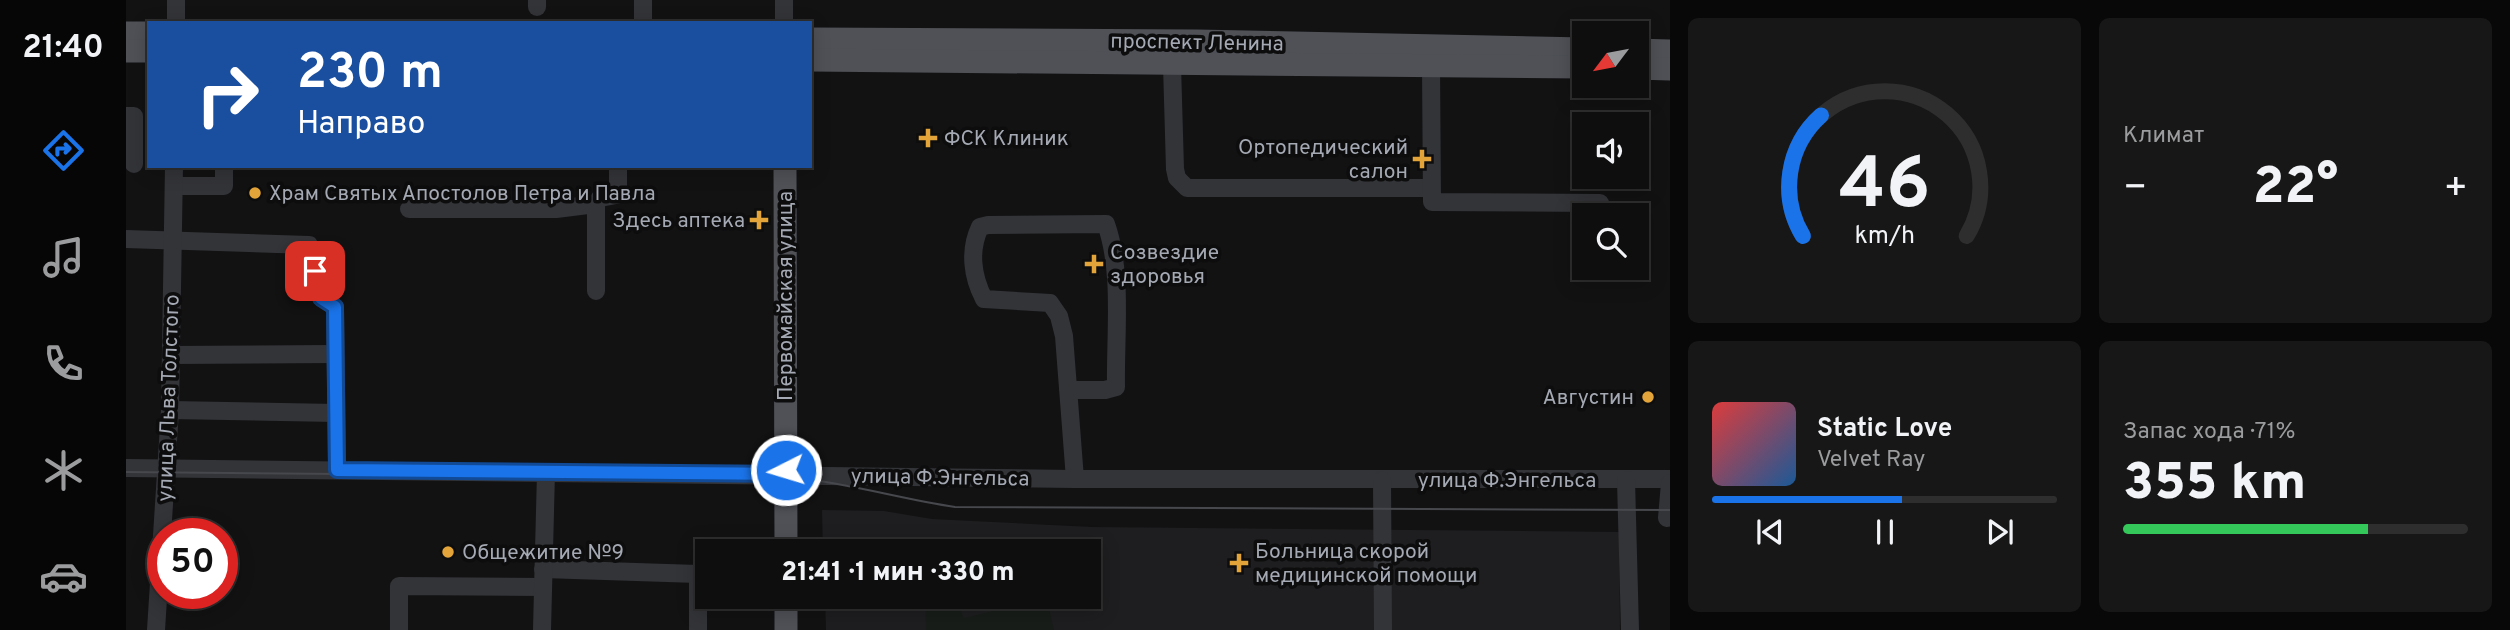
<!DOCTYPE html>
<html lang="ru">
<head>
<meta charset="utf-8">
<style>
  body { margin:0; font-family:Overpass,sans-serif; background:#171717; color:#f1f3f6; height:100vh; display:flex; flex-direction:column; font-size:26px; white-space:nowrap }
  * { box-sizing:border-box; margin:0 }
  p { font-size:23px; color:#9b9c9e }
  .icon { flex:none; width:38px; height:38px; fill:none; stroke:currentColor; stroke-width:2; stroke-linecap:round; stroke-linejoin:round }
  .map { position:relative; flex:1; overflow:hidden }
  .side { display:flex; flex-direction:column; gap:18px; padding:18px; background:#080808; width:840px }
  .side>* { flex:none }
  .banner { position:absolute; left:21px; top:21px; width:665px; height:147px; border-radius:0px; box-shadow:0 4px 18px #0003,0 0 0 2px #2e2e2e; background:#1a4fa0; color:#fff; overflow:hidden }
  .needle { width:46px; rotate:238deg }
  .tools { position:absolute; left:1446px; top:21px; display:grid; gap:14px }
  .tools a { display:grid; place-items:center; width:77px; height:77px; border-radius:0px; background:#0e0e0e; box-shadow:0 4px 18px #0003,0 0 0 2px #2e2e2e; font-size:35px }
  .speed { position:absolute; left:21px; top:518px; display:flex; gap:14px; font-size:35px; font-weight:700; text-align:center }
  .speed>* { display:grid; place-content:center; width:91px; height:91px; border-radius:50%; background:#0e0e0e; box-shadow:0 4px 18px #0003,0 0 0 2px #2e2e2e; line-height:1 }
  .speed .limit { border:10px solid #d22; background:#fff; color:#111 }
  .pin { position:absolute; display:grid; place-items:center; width:60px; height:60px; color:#fff; margin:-30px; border-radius:14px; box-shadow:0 4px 10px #0006 }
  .me { position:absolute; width:77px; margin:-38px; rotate:265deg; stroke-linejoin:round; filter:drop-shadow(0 0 5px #0008) }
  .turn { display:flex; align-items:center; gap:24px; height:147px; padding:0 35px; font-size:32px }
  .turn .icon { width:91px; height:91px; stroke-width:2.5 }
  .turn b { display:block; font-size:49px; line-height:60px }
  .big { font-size:52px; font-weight:800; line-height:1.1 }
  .side .widget { flex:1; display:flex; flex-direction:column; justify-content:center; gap:10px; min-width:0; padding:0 24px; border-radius:10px; background:#171717 }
  .side .dial { align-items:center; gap:0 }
  .dial svg { height:182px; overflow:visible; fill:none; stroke:#2e2e2e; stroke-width:7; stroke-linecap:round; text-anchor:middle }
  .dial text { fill:#f1f3f6; stroke:none }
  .song { display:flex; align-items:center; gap:21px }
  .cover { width:84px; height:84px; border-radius:10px; background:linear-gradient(135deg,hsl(0 70% 55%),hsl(210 70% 35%)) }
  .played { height:7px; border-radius:4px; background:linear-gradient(90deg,#1a73e8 55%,#2e2e2e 55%) }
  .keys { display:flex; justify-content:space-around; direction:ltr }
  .heat { display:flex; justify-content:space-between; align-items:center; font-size:38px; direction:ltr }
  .charge { height:10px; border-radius:5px; background:linear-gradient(90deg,#34c759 71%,#2e2e2e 0) }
  .side .tiles { flex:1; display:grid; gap:18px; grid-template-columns:repeat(2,1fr) }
  .trip { position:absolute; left:569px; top:539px; width:406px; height:70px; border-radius:0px; background:#0e0e0e; box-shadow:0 4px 18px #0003,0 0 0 2px #2e2e2e; font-weight:800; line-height:70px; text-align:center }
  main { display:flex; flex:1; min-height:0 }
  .dock { display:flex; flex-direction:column; width:126px; justify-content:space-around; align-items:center; background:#060606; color:#9b9c9e }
  .dock .icon { width:49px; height:49px }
  .dock .on { color:#1a73e8 }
  .dock b { font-size:32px; color:#f1f3f6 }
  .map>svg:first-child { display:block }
  .built { fill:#1e1e20 }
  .green { fill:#181d19 }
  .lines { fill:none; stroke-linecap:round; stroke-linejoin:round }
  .minor { stroke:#333438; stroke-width:18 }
  .major { stroke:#4f5157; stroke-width:23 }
  .tram { stroke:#46484d; stroke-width:2 }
  .route-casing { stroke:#114b97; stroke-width:18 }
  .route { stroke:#1a73e8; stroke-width:12 }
  .poi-dot { fill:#e3a53a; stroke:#0d0d0e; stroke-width:2.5 }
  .labels { text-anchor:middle; stroke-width:7; stroke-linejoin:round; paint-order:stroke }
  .street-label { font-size:21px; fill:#a4a9b3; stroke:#0d0d0e }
  .poi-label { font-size:21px; fill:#a4a9b3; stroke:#0d0d0e; text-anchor:start }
</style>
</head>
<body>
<main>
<nav class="dock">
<b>21:40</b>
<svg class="icon on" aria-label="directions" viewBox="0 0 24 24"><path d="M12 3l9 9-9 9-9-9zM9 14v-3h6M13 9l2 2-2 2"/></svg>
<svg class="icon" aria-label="music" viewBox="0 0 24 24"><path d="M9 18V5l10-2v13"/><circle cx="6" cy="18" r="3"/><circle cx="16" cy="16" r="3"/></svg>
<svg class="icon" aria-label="phone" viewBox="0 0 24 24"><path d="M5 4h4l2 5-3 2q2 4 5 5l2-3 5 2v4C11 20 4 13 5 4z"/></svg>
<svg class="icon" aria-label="climate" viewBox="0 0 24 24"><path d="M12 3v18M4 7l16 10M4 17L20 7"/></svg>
<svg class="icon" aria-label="car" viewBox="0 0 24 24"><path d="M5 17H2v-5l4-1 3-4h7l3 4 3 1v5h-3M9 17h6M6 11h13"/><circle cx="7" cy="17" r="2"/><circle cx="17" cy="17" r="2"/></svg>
</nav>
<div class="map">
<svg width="1544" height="630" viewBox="0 0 1544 630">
  <rect width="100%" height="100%" fill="#121213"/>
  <polygon class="built" points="696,510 758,511 806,519 966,527 1493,532 1494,630 700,630 699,597 962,597 962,551 697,551"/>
  <polygon class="green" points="799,597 828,597 838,618 867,611 874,602 908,608 921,599 928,630 800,630"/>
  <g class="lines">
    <g class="minor">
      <polyline points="50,0 50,23"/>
      <polyline points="411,0 411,7"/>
      <polyline points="658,0 658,23"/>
      <polyline points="517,23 517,0"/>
      <polyline points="1046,65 1049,169 1051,178 1061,188 1305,188"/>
      <polyline points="1305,66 1306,202 1474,203"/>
      <polyline points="0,116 8,116 8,164"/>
      <polyline points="48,186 98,186 98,166"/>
      <polyline points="283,209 430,209 470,204"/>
      <polyline points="0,239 183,245 195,298 209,307 211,470"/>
      <polyline points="470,291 470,204 474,198 490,195 492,192 492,166"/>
      <polyline points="45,355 209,354"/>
      <path d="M942,390H979L990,387C989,335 997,272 980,224L862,225L854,227C843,250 846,276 858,299L924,303L933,316L938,336L949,479"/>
      <polyline points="44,410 210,413"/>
      <polyline points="0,468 949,479 1544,479"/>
      <polyline points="1256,480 1257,630"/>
      <polyline points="1500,480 1504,630"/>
      <polyline points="1541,518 1544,483"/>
      <polyline points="417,569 572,574 572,630"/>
      <polyline points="30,630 44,410 48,166"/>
      <polyline points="273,630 273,586 417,587"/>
      <polyline points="416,630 420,472"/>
    </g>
    <g class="major">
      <polyline points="0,33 23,33"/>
      <polyline points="684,39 1071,41 1458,49"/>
      <polyline points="1510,50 1544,51"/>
      <polyline points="0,51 23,51"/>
      <polyline points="684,60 1458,67"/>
      <polyline points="1510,68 1544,69"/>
      <polyline points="659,166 660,551"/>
      <polyline points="660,597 660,630"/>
    </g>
    <path class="tram" d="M0,472L672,478C725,484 776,499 829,507L1544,510"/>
  </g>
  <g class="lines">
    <g class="route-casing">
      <polyline id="route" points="189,271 195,298 209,307 211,470 660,474 660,470"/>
    </g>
    <use href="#route" class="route"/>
  </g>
  <g class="poi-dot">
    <path d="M798.5 127.5h7v7h7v7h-7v7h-7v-7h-7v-7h7z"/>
    <path d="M1292.5 148.5h7v7h7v7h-7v7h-7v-7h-7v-7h7z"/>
    <circle cx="129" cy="193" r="7"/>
    <path d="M629.5 209.5h7v7h7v7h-7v7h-7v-7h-7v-7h7z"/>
    <path d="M964.5 253.5h7v7h7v7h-7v7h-7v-7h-7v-7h7z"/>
    <circle cx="1522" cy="397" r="7"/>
    <circle cx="322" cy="552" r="7"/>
    <path d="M1109.5 552.5h7v7h7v7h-7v7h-7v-7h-7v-7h7z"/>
  </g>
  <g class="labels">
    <g class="street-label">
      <text transform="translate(1071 42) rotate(1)" y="7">проспект Ленина</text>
      <text transform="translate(659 296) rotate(-90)" y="7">Первомайская улица</text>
      <text transform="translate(42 398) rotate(-88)" y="7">улица Льва Толстого</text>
      <text transform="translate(814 477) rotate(1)" y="7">улица Ф.Энгельса</text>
      <text x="1381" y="487">улица Ф.Энгельса</text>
    </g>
    <g class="poi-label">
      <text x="818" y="145">ФСК Клиник</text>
      <text x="1282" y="154" text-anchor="end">Ортопедический<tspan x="1282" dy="24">салон</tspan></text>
      <text x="143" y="200">Храм Святых Апостолов Петра и Павла</text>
      <text x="619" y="227" text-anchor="end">Здесь аптека</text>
      <text x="984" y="259">Созвездие<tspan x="984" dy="24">здоровья</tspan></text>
      <text x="1508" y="404" text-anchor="end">Августин</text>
      <text x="1129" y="558">Больница скорой<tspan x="1129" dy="24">медицинской помощи</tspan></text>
      <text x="336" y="559">Общежитие №9</text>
    </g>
  </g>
</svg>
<div class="tools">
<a><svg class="needle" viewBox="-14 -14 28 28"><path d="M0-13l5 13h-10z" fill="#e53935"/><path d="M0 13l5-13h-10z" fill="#9b9c9e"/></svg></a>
<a><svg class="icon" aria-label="sound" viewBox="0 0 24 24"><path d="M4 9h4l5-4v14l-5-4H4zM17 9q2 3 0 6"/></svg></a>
<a><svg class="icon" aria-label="search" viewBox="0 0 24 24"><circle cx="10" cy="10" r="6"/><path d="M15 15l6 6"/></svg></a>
</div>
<div class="speed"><div class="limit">50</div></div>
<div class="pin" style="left:189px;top:271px;background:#d93025"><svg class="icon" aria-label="arrive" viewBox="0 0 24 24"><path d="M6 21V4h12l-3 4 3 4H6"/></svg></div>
<svg class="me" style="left:660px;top:470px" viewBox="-20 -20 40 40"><circle r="17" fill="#1a73e8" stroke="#fff" stroke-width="3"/><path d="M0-11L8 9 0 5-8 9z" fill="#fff"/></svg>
<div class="trip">21:41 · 1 мин · 330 m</div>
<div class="banner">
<div class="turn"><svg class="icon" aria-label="right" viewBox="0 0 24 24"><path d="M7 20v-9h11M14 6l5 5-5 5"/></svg><div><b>230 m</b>Направо</div></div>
</div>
</div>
<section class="side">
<div class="tiles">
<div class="widget dial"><svg viewBox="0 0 100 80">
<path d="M14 69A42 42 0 1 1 86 69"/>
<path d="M14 69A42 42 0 0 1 22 16" stroke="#1a73e8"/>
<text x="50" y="56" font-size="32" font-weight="700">46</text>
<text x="50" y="72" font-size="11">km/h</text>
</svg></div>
<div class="widget"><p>Климат</p>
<div class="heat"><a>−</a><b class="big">22°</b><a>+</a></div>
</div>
<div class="widget">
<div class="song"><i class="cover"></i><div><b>Static Love</b><p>Velvet Ray</p></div></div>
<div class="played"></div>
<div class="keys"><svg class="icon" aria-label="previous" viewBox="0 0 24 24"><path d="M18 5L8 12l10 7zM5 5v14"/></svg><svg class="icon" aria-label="pause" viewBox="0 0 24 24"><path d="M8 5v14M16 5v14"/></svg><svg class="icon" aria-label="next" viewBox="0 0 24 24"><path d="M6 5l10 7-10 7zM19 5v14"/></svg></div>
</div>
<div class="widget"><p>Запас хода · 71%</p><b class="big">355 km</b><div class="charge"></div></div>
</div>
</section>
</main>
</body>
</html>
